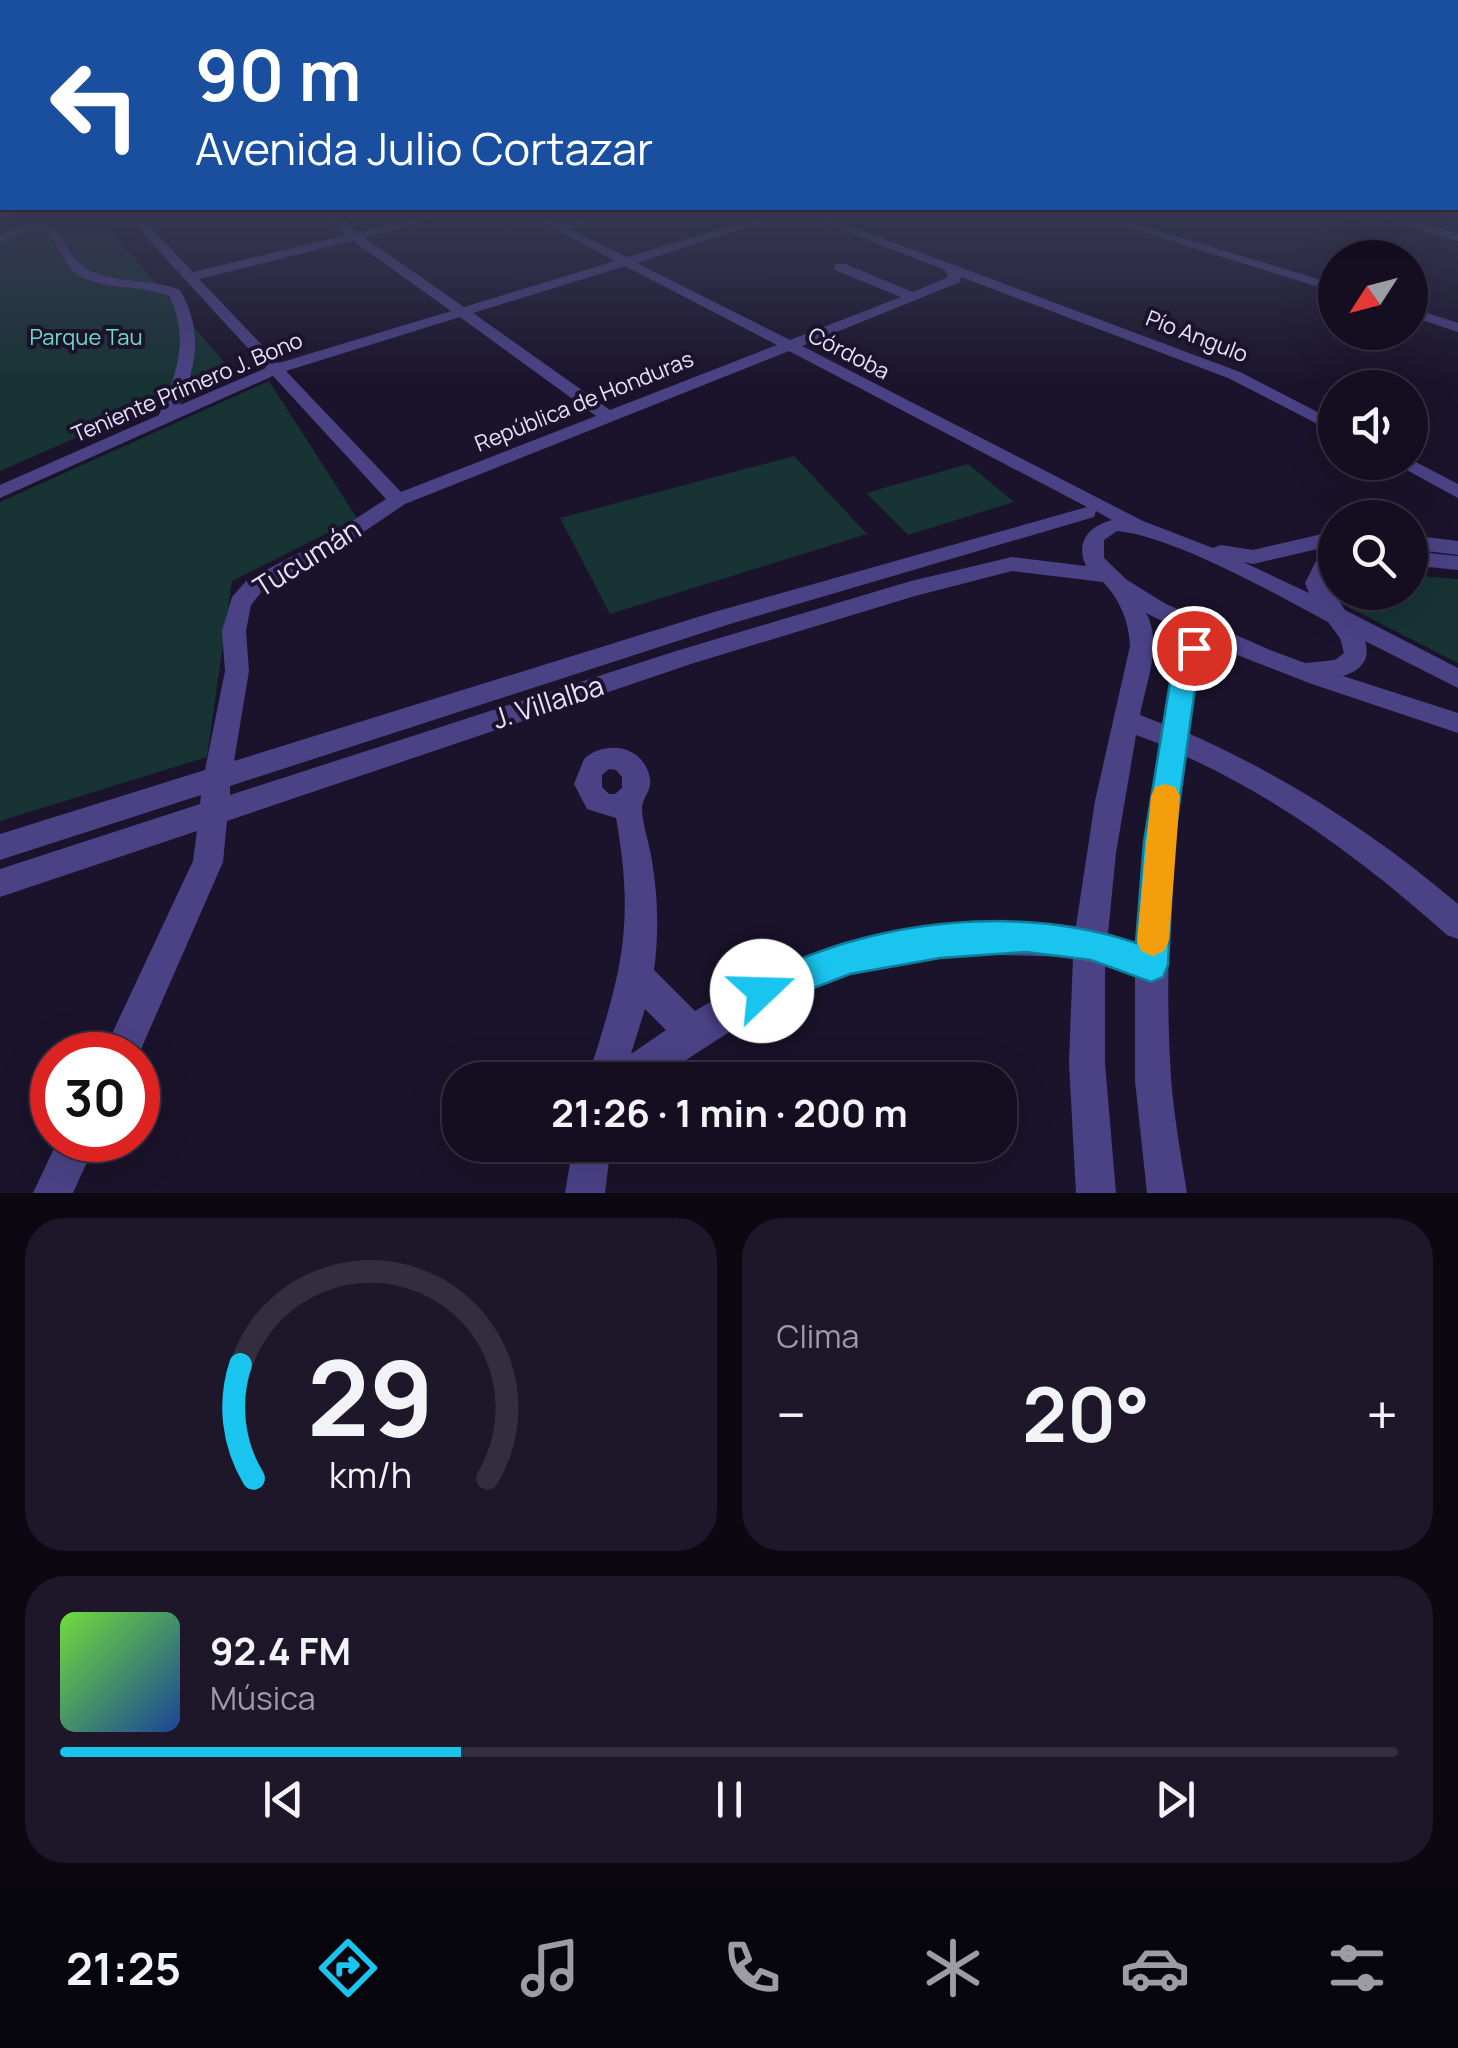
<!DOCTYPE html>
<html lang="es">
<head>
<meta charset="utf-8">
<style>
  body { margin:0; font-family:Manrope,sans-serif; background:#1d1729; color:#f1f3f6; height:100vh; display:flex; flex-direction:column; font-size:38px; white-space:nowrap }
  * { box-sizing:border-box; margin:0 }
  p { font-size:32px; color:#9d9ca5 }
  .icon { flex:none; width:55px; height:55px; fill:none; stroke:currentColor; stroke-width:2; stroke-linecap:round; stroke-linejoin:round }
  .map { position:relative; height:1193px; overflow:hidden }
  .side { display:flex; flex-direction:column; gap:25px; padding:25px; background:#0b0812; flex:1 }
  .side>* { flex:none }
  .banner { position:absolute; left:0px; top:0px; width:1460px; height:210px; box-shadow:0 10px 40px #0002,0 0 0 2px #332e3e; background:#1a4fa0; color:#fff; overflow:hidden }
  .needle { width:65px; rotate:234deg }
  .tools { position:absolute; left:1318px; top:240px; display:grid; gap:20px }
  .tools a { display:grid; place-items:center; width:110px; height:110px; border-radius:50%; background:#140e20; box-shadow:0 10px 40px #0002,0 0 0 2px #332e3e; font-size:50px }
  .speed { position:absolute; left:30px; top:1032px; display:flex; gap:20px; font-size:50px; font-weight:700; text-align:center }
  .speed>* { display:grid; place-content:center; width:130px; height:130px; border-radius:50%; background:#140e20; box-shadow:0 10px 40px #0002,0 0 0 2px #332e3e; line-height:1 }
  .speed .limit { border:15px solid #d22; background:#fff; color:#111 }
  .pin { position:absolute; display:grid; place-items:center; width:85px; height:85px; color:#fff; margin:-42px; border:5px solid #fff; border-radius:50%; box-shadow:0 2px 10px #0007 }
  .me { position:absolute; width:110px; margin:-55px; rotate:69deg; stroke-linejoin:round; filter:drop-shadow(0 0 8px #0008) }
  .turn { display:flex; align-items:center; gap:35px; height:210px; padding:0 30px; font-size:45px }
  .turn .icon { width:130px; height:130px; stroke-width:2.5 }
  .turn b { display:block; font-size:70px; line-height:85px }
  .big { font-size:75px; font-weight:700; line-height:1.1 }
  .side .widget { flex:1; display:flex; flex-direction:column; justify-content:center; gap:15px; min-width:0; padding:0 35px; border-radius:40px; background:#1d1729 }
  .side .dial { align-items:center; gap:0 }
  .dial svg { height:260px; overflow:visible; fill:none; stroke:#332e3e; stroke-width:7; stroke-linecap:round; text-anchor:middle }
  .dial text { fill:#f1f3f6; stroke:none }
  .song { display:flex; align-items:center; gap:30px }
  .cover { width:120px; height:120px; border-radius:15px; background:linear-gradient(135deg,hsl(100 70% 55%),hsl(220 70% 35%)) }
  .played { height:10px; border-radius:5px; background:linear-gradient(90deg,#19c4ef 30%,#332e3e 30%) }
  .keys { display:flex; justify-content:space-around; direction:ltr }
  .heat { display:flex; justify-content:space-between; align-items:center; font-size:55px; direction:ltr }
  .side .tiles { flex:1; display:grid; gap:25px; grid-template-columns:1fr 1fr }
  .widget:last-child { grid-column:span 2 }
  .trip { position:absolute; left:442px; top:1062px; width:575px; height:100px; border-radius:40px; background:#140e20; box-shadow:0 10px 40px #0002,0 0 0 2px #332e3e; font-weight:700; line-height:100px; text-align:center }
  .dock { display:flex; height:160px; justify-content:space-around; align-items:center; background:#08060d; color:#9d9ca5 }
  .dock .icon { width:70px; height:70px }
  .dock .active { color:#19c4ef }
  .dock b { font-size:45px; color:#f1f3f6 }
  .map>svg:first-child { display:block }
  .green { fill:#173334 }
  .lines { fill:none; stroke-linecap:round; stroke-linejoin:round }
  .minor { fill:#4b4286; fill-rule:evenodd }
  .route { fill:#19c4ef; stroke:#107f9b; stroke-width:2.5 }
  .slow { fill:#f59e0b }
  .labels { text-anchor:middle; stroke-width:8; stroke-linejoin:round; paint-order:stroke }
  .far-street-label { font-size:22px; fill:#e6dffd; stroke:#1a132b }
  .far-park-label { font-size:22px; fill:#6edaca; stroke:#1a132b }
  .street-label { font-size:28px; fill:#e6dffd; stroke:#1a132b }
</style>
</head>
<body>
<div class="map">
<svg width="1458" height="1193" viewBox="0 0 1458 1193">
  <rect width="100%" height="100%" fill="#1a132b"/>
  <g class="green">
    <polygon points="0,216 98,216 231,370 0,471"/>
    <polygon points="269,381 357,518 232,581 207,757 0,821 0,502"/>
    <polygon points="794,456 867,534 610,614 560,518"/>
    <polygon points="968,464 1014,502 908,535 866,493"/>
    <polygon points="1410,575 1458,579 1458,663 1334,600 1340,593 1410,592"/>
  </g>
  <g class="lines">
    <g class="minor">
      <path d="M127,216H139L193,272L346,235L321,216H335L358,232L425,216H445L365,238L464,307L615,261L531,216H546L562,224L591,216H610L571,229L627,257L764,216H782L637,263L790,340L901,297L835,270V264H845L913,292L948,277L945,270L806,216H823L1240,372L1335,421V433L1228,378L961,277L960,282L802,346L1143,521L1213,548L1221,545L1253,550L1335,531V545L1253,564L1243,562L1309,593L1305,583L1316,561L1335,551V569L1327,583L1345,610L1458,668V688L1365,641C1371,660 1361,670 1343,676L1458,713V733L1309,683L1214,646L1198,661L1188,733C1287,777 1376,834 1458,904V939L1447,935C1367,864 1282,800 1185,756C1171,863 1164,970 1171,1078C1174,1117 1181,1155 1187,1193H1147L1135,1081V975L1105,964V1063L1116,1193H1076L1069,1063L1073,957L961,954L877,967L835,978L771,1005L655,1080H587C620,977 636,928 616,818L587,809L574,784L584,759C606,739 645,746 650,779C652,790 642,798 642,808C642,824 650,845 652,861C658,897 659,934 654,970L695,1011C812,940 940,911 1076,926L1095,801L1130,646C1129,622 1120,599 1103,582L1012,571L915,596L694,663L227,821L223,862L138,1056L102,1055L193,861L197,831L0,897V869L200,804L201,795L0,860V834L205,770L225,671L222,631L232,597L247,580L320,542L386,499L273,376L0,498V485L159,415C177,374 190,338 169,296C141,284 105,291 78,275C61,264 59,233 37,231C25,230 11,239 0,243V235C77,202 50,255 95,273C122,283 153,279 180,290C203,330 197,364 180,405L266,368ZM353,241L451,311L279,363L199,279ZM625,266L777,345L610,410L473,313ZM460,317L596,416L401,492L286,371ZM789,351L1087,507L714,612L234,761L249,671L246,631L251,605L263,590L334,552L405,504ZM1096,511L1112,520C1089,526 1075,542 1086,566L1012,557L911,581L676,651L230,795V786L730,624L1094,517ZM1117,531C1173,536 1276,594 1328,622L1340,638L1344,653L1335,660L1305,663L1270,650L1166,604L1127,580L1104,558V540ZM1146,613L1194,637L1174,658L1163,724L1140,715C1146,682 1163,643 1146,613ZM1136,735L1160,744L1144,842L1136,943L1108,933L1116,853ZM609,769L616,770L622,777V788L615,794H609L602,787V775ZM645,1009L666,1030L631,1054Z"/>
      <polygon points="1091,216 1109,216 1335,284 1335,292"/>
      <polygon points="1370,216 1390,216 1458,233 1458,241"/>
      <polygon points="1410,307 1458,323 1458,332 1410,316"/>
      <polygon points="1410,459 1458,484 1458,498 1392,462 1410,462"/>
      <polygon points="1410,535 1458,541 1458,555 1410,549"/>
      <polygon points="1410,551 1458,556 1458,570 1410,565"/>
      <polygon points="58,1140 97,1140 73,1193 33,1193"/>
      <polygon points="573,1145 611,1145 605,1193 565,1193"/>
    </g>
  </g>
  <linearGradient id="sky" x2="0" y2="1"><stop stop-color="#0e0a18"/><stop offset="0.56" stop-color="#383955"/><stop offset="1" stop-color="#383955" stop-opacity="0"/></linearGradient>
  <rect width="1458" height="383" fill="url(#sky)"/>
  <path class="route" d="M1194,639L1206,648L1199,659L1174,842L1168,965L1163,977L1151,982L1091,960L1026,952L940,958L850,974L762,1008L750,1003L745,991L750,979L762,974C791,963 820,950 849,942C941,915 1046,913 1136,943L1144,842L1174,658L1185,641Z"/>
  <polygon class="slow" points="1165,784 1175,787 1180,796 1169,940 1164,951 1153,956 1141,951 1137,940 1151,796 1155,787"/>
  <g class="labels">
    <g class="far-street-label">
      <text transform="translate(1197 336) rotate(21)" y="8">Pío Angulo</text>
      <text transform="translate(849 353) rotate(27)" y="8">Córdoba</text>
      <text transform="translate(187 387) rotate(-23)" y="8">Teniente Primero J. Bono</text>
      <text transform="translate(584 401) rotate(-22)" y="8">República de Honduras</text>
    </g>
    <g class="far-park-label">
      <text x="86" y="345">Parque Tau</text>
    </g>
    <g class="street-label">
      <text transform="translate(307 558) rotate(-32)" y="10">Tucumán</text>
      <text transform="translate(548 702) rotate(-18)" y="10">J. Villalba</text>
    </g>
  </g>
</svg>
<div class="tools">
<a><svg class="needle" viewBox="-14 -14 28 28"><path d="M0-13l5 13h-10z" fill="#e53935"/><path d="M0 13l5-13h-10z" fill="#9d9ca5"/></svg></a>
<a><svg class="icon" aria-label="sound" viewBox="0 0 24 24"><path d="M4 9h4l5-4v14l-5-4H4zM17 9q2 3 0 6"/></svg></a>
<a><svg class="icon" aria-label="search" viewBox="0 0 24 24"><circle cx="10" cy="10" r="6"/><path d="M15 15l6 6"/></svg></a>
</div>
<div class="speed"><div class="limit">30</div></div>
<div class="pin" style="left:1194px;top:648px;background:#d93025"><svg class="icon" aria-label="arrive" viewBox="0 0 24 24"><path d="M6 21V4h12l-3 4 3 4H6"/></svg></div>
<svg class="me" style="left:762px;top:991px" viewBox="-20 -20 40 40"><circle r="19" fill="#fff"/><path d="M0-13L10 11 0 6-10 11z" fill="#19c4ef"/></svg>
<div class="trip">21:26 · 1 min · 200 m</div>
<div class="banner">
<div class="turn"><svg class="icon" aria-label="left" viewBox="0 0 24 24"><path d="M17 20v-9H6M10 6l-5 5 5 5"/></svg><div><b>90 m</b>Avenida Julio Cortazar</div></div>
</div>
</div>
<section class="side">
<div class="tiles">
<div class="widget dial"><svg viewBox="0 0 100 80">
<path d="M14 69A42 42 0 1 1 86 69"/>
<path d="M14 69A42 42 0 0 1 10 34" stroke="#19c4ef"/>
<text x="50" y="56" font-size="32" font-weight="700">29</text>
<text x="50" y="72" font-size="11">km/h</text>
</svg></div>
<div class="widget"><p>Clima</p>
<div class="heat"><a>−</a><b class="big">20°</b><a>+</a></div>
</div>
<div class="widget">
<div class="song"><i class="cover"></i><div><b>92.4 FM</b><p>Música</p></div></div>
<div class="played"></div>
<div class="keys"><svg class="icon" aria-label="previous" viewBox="0 0 24 24"><path d="M18 5L8 12l10 7zM5 5v14"/></svg><svg class="icon" aria-label="pause" viewBox="0 0 24 24"><path d="M8 5v14M16 5v14"/></svg><svg class="icon" aria-label="next" viewBox="0 0 24 24"><path d="M6 5l10 7-10 7zM19 5v14"/></svg></div>
</div>
</div>
</section>
<nav class="dock">
<b>21:25</b>
<svg class="icon active" aria-label="directions" viewBox="0 0 24 24"><path d="M12 3l9 9-9 9-9-9zM9 14v-3h6M13 9l2 2-2 2"/></svg>
<svg class="icon" aria-label="music" viewBox="0 0 24 24"><path d="M9 18V5l10-2v13"/><circle cx="6" cy="18" r="3"/><circle cx="16" cy="16" r="3"/></svg>
<svg class="icon" aria-label="phone" viewBox="0 0 24 24"><path d="M5 4h4l2 5-3 2q2 4 5 5l2-3 5 2v4C11 20 4 13 5 4z"/></svg>
<svg class="icon" aria-label="climate" viewBox="0 0 24 24"><path d="M12 3v18M4 7l16 10M4 17L20 7"/></svg>
<svg class="icon" aria-label="car" viewBox="0 0 24 24"><path d="M5 17H2v-5l4-1 3-4h7l3 4 3 1v5h-3M9 17h6M6 11h13"/><circle cx="7" cy="17" r="2"/><circle cx="17" cy="17" r="2"/></svg>
<svg class="icon" aria-label="filters" viewBox="0 0 24 24"><path d="M4 7h16M4 17h16"/><circle cx="9" cy="7" r="2"/><circle cx="15" cy="17" r="2"/></svg>
</nav>
</body>
</html>
